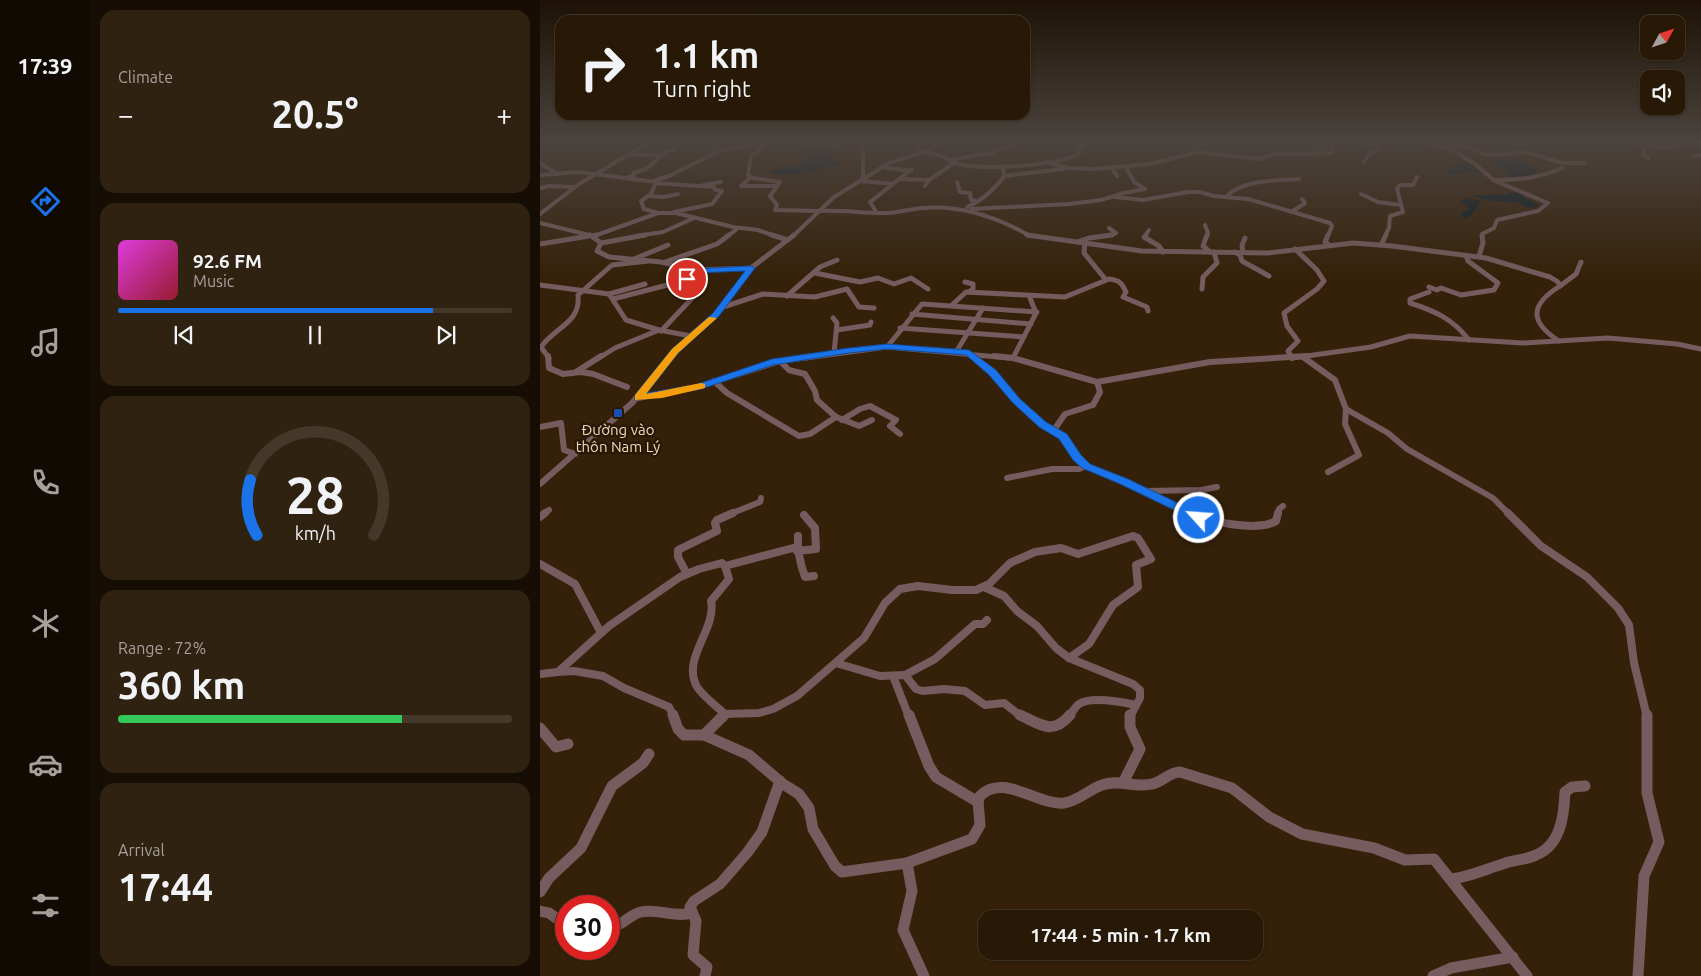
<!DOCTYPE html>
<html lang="en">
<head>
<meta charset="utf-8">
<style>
  body { margin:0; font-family:Ubuntu,sans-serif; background:#302211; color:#f1f3f6; height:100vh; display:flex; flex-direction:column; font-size:19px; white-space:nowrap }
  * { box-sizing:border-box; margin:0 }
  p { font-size:16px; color:#a5a09b }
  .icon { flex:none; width:28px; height:28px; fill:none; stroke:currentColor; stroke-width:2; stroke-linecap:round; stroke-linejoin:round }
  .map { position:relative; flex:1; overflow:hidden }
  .drawer { display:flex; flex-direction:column; gap:10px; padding:10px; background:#160e04; width:450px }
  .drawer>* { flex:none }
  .top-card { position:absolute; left:15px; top:15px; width:475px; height:105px; border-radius:15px; box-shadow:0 1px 4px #0004,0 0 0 1px #443828; background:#281907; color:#f1f3f6; overflow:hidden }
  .needle { width:32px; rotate:50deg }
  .buttons { position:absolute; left:1100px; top:15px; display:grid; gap:10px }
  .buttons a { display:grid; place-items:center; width:45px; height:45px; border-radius:10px; background:#281907; box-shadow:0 1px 4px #0004,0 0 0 1px #443828; font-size:25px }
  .speed { position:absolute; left:15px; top:895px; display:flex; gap:10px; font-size:25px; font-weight:700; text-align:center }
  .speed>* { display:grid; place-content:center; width:65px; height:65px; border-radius:50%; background:#281907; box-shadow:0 1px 4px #0004,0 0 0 1px #443828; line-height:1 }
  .speed .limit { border:8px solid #d22; background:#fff; color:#111 }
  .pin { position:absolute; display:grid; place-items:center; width:42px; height:42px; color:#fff; margin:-21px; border:2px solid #fff; border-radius:50%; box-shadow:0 1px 5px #0007 }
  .me { position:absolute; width:55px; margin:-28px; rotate:296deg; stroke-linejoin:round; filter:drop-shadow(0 0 4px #0008) }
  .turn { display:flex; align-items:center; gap:18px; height:105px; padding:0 15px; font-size:22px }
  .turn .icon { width:65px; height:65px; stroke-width:2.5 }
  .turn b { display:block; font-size:35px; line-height:42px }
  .big { font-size:38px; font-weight:600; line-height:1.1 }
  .drawer .card { flex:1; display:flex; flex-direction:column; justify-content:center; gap:8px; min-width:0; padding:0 18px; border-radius:15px; background:#302211 }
  .drawer .dial { align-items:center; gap:0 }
  .dial svg { height:130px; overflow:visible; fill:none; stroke:#443828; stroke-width:7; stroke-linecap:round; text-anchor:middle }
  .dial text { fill:#f1f3f6; stroke:none }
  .song { display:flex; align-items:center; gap:15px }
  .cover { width:60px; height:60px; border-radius:8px; background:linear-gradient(135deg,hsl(300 70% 55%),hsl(350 70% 35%)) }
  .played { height:5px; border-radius:2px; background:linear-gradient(90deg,#1a73e8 80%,#443828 80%) }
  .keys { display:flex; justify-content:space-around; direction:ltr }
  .heat { display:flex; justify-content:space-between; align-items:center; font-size:28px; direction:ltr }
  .charge { height:8px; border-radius:4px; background:linear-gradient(90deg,#34c759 72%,#443828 0) }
  .trip { position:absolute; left:438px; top:910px; width:285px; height:50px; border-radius:15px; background:#281907; box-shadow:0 1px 4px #0004,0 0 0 1px #443828; font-weight:600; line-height:50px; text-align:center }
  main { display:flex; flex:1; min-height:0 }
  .tabs { display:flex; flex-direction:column; width:90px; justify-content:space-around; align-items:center; background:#100a03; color:#a5a09b }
  .tabs .icon { width:35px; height:35px }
  .tabs .current { color:#1a73e8 }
  .tabs b { font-size:22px; color:#f1f3f6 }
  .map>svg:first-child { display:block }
  .water { fill:#061a22 }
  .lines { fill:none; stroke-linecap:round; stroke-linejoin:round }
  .minor-far4 { stroke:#765b5f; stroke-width:4 }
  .minor-far3 { stroke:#765b5f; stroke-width:5 }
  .minor-far2 { stroke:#765b5f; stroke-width:6 }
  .minor-far1 { stroke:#765b5f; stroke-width:8 }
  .minor { stroke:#765b5f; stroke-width:11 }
  .route { fill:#1a73e8; stroke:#114b97 }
  .slow { fill:#f59e0b }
  .transit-dot { fill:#1a4fb4; stroke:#2b1801; stroke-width:2 }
  .labels { text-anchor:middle; stroke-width:5; stroke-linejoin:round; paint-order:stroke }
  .poi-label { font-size:15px; fill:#e5d7c9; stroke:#2b1801 }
</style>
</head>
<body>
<main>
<nav class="tabs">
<b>17:39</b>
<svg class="icon current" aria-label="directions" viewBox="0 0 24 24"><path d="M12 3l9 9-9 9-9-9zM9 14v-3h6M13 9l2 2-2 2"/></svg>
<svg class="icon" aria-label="music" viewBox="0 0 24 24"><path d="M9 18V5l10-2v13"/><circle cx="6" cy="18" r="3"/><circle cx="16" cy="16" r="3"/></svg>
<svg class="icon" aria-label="phone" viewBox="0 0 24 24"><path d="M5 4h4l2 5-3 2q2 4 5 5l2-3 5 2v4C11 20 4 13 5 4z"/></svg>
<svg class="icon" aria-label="climate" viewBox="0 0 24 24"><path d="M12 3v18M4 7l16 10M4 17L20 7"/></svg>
<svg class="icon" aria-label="car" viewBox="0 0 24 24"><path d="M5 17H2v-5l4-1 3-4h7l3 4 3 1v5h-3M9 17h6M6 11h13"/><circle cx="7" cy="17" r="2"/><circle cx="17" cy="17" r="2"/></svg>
<svg class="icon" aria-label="filters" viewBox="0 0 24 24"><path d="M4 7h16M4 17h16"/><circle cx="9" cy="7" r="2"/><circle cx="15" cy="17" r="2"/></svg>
</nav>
<section class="drawer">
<div class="card"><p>Climate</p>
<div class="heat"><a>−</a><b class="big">20.5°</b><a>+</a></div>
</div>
<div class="card">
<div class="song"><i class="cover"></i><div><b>92.6 FM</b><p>Music</p></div></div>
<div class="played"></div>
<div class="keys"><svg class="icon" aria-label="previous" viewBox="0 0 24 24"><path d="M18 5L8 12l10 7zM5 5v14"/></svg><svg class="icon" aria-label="pause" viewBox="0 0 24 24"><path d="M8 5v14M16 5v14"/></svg><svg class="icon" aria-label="next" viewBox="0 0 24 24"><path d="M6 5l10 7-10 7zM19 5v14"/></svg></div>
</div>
<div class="card dial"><svg viewBox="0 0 100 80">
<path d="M14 69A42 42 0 1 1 86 69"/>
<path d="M14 69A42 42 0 0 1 10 35" stroke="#1a73e8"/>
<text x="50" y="56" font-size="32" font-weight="700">28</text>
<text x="50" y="72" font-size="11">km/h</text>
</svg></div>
<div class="card"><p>Range · 72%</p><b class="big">360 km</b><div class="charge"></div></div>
<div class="card"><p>Arrival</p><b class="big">17:44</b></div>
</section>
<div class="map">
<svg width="1161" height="976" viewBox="0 0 1161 976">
  <rect width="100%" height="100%" fill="#352109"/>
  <g class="water">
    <path d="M276,141H287L282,144L285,150L298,153L292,160L301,164C278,171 253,178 229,172C240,166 252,167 264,164L267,158L260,147Z"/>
    <polygon points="977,159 998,169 994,172 993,176 974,178 952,161"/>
    <polygon points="928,162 940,172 914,174 904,172 921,163"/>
    <path d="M973,192L982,194L984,198L1000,205C988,212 983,203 973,202C959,200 946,203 933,195H966Z"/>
    <polygon points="929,198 941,201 930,217 924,218 920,214 930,208 920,201"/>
  </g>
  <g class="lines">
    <g class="minor-far4">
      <polyline points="225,141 219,150 211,156 208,175 213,178 240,182 230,196 237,205 235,210 280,211"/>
      <polyline points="307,141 322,142"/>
      <polyline points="323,141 323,179"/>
      <polyline points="785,141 792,144 804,141"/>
      <polyline points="809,141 837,146 838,150 830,153 824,162"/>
      <polyline points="887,141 891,144 911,149 935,164 955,181 1008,203 998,211 957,220 954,228 942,234 942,236"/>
      <polyline points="1086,141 1127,148 1140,143 1161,144"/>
      <polyline points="293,147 291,145 303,141"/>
      <polyline points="907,147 928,147 944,154 955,155 986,152 1022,163 1045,163"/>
      <path d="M386,152C391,153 396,154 401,156C406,158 410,161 415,163C440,171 514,166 538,154L541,146L550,141"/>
      <polyline points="378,154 376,152 381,141"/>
      <polyline points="650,154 657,145 655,141"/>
      <polyline points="88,155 123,155"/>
      <polyline points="1153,156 1161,155"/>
      <polyline points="1108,158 1104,155 1104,149 1109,146"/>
      <polyline points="410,160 451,153 473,144"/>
      <polyline points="505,162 528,168 554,169 609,164 659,152 719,159 734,154 791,153 793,152 792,144"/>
      <polyline points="0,163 17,174"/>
      <polyline points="342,167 371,171"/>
      <polyline points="571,167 577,176"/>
      <polyline points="586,167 594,182 605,189"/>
      <polyline points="0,175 38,172 116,182 111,194 101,201 104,209 118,213 136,213 193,227 218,230 235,236"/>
      <polyline points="464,176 523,169"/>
      <polyline points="88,177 94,176 93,173 106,169 126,152 133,150"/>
      <polyline points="211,177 201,186 236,186"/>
      <polyline points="362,179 389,180"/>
      <path d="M953,180C978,180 1000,178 1022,168"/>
      <polyline points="114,181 131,175 181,150 221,144"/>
      <polyline points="321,181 353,184"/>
      <polyline points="417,182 420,192 430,193 431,200 438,201"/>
      <polyline points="117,183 159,186 181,182"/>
      <polyline points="385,186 389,180 414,163"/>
      <polyline points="1,188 9,186 33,187"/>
      <polyline points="821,194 838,202 861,205"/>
      <polyline points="109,196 124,197 138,194"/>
      <polyline points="575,197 603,200 648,192 660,192 674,196 708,199 790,223 792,226 788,236"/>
      <path d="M686,197C702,179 737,181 759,179"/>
      <path d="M427,207C443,200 455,189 465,175L462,167"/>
      <polyline points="431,209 529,204 561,200 584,193 605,189"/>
      <path d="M279,211C301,210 323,213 345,213C357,213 370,209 383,208C422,205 457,217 490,236"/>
      <polyline points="753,211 765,203 762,199"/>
      <polyline points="134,212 172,204 182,191 175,190 174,187 160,186"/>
      <polyline points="337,213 330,202 372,169"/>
      <polyline points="0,214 39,184 111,141"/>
      <polyline points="0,223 53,236"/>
      <polyline points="665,225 668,233 667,236"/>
      <polyline points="54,236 118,213"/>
      <polyline points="96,236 123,232 154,218"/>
      <polyline points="188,236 198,228"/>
      <polyline points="253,236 294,197 349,163 389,150 404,141"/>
      <polyline points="567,236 576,233 569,228"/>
      <polyline points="605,236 609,230"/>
      <polyline points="845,236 849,228 850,216 863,212 857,189 860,185 873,185 877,177"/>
    </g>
    <g class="minor-far3">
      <polyline points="50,235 61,243 57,251 69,257 121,262 154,270 211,268"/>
      <polyline points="232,235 248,240"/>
      <path d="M487,235L602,251L727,253L813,243L852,246L946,258L1010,277L1018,282L1020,286C991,304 988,321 1019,341"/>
      <polyline points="606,235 604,237 619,246 623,252"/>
      <polyline points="667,235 663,246 670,252"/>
      <polyline points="788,235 785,242 789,245"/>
      <polyline points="53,236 57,235"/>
      <polyline points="540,241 549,238 572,235"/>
      <polyline points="545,242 544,253 566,280"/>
      <polyline points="61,243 105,235"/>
      <polyline points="0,244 49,236"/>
      <polyline points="841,245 846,235"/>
      <polyline points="695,252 700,255 702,261 729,276"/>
      <polyline points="703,252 702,245 705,238"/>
      <polyline points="939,256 943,243 942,235"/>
      <polyline points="94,259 128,245"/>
      <polyline points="125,262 177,244 189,235"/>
      <polyline points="275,273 320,282 338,278 354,284 371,278 388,289"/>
      <polyline points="147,279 162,280 158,284 147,286"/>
      <polyline points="425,282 433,284 433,289 429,292"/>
      <polyline points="0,285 69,294 86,320 119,330 151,336"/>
      <polyline points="1020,286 1036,274 1041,262"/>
      <polyline points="889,287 897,290 901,288 921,295 954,290 958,283 928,261 926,255"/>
      <polyline points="662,289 663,277 677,263 674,252"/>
      <path d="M889,292L870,299V303C895,311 913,319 929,340"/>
      <polyline points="69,294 105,284"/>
      <polyline points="247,296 280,267 297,260"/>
      <polyline points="73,299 143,281 154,270"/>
      <path d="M412,305L426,292L525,297L569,279C579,280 582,283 586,292L583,297L607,307L608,311"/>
      <polyline points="183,307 223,294 275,297 307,289 319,307 334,308"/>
      <polyline points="372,314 491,324"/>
      <polyline points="293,318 297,323 294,353"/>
      <polyline points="360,328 484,337"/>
      <polyline points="297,330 330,325 331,322"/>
      <polyline points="121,331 158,292 148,293"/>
      <polyline points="347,347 382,304 497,312"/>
      <polyline points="416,352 443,308"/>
      <polyline points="429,353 435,358"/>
      <path d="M9,358L1,347C15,327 41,323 38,295L72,265L108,261"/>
      <polyline points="59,358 75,348 119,330"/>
      <polyline points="130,358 176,314 211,268 254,235"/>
      <polyline points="266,358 347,347 469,358"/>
      <polyline points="473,358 496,313 490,298"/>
      <polyline points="752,358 748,351 758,341 747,326 744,313 777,289 784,281 777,270 755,249"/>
      <polyline points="752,358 831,347 870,336 982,343 1068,338 1137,344 1161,349"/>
    </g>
    <g class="minor-far2">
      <polyline points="8,356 9,368 23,374 41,372 53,374 87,387"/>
      <polyline points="433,356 454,373 476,401 503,425 523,437 535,455 546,466 584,481 654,514"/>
      <polyline points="454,356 473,358 557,382 670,362 767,356"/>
      <polyline points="751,356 752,358"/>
      <polyline points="763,357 795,380 806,409 848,433 867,449 953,498 969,514"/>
      <polyline points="240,361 249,370 265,374 275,391 277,400 296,417 319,426 332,420"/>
      <polyline points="36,372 61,356"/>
      <polyline points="174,381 187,393 259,436 270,434 296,417"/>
      <polyline points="98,398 157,387 240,361 275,356"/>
      <polyline points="302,420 320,409 330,406 356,420 350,426 360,434"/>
      <polyline points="0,427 21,423 24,450 35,454"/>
      <polyline points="514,430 525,414 553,405 560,392 557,382"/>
      <polyline points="788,472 819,455 805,424 806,409"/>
      <polyline points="467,478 512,469 539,469 546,466"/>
      <polyline points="0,484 92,403 131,356"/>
      <polyline points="604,491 661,490 677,487"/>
      <polyline points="3,514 9,510"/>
      <polyline points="190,514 220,502 221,498"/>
      <polyline points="738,514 739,509 743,506"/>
    </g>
    <g class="minor-far1">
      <path d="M651,513C669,522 718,532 736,521L738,513"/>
      <polyline points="968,513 1001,546 1047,577 1078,608 1089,625 1094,663 1107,717"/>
      <polyline points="0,517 5,513"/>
      <path d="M258,536C257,551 260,563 265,577L274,576"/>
      <polyline points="257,551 276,549 275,528 264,515"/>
      <polyline points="0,564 35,584 61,633"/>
      <polyline points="185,566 257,547"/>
      <polyline points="147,574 138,557 138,550 177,531 175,523 177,520 193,513"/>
      <polyline points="444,587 464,596 477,611 497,626 516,648 529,658 593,684 600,690 600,698 590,717"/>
      <polyline points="296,663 340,676 365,675 376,689 383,691 404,689 425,691 445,705 464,703 482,717"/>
      <polyline points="18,672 34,671 63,676 84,688 129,707 134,717"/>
      <path d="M0,674L18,672L69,626L140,577L159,569L182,563L185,566L189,579L171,601C177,629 141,658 157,687C164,697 176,706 185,714L219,713L233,709L257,696L324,638L345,603L360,589L378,586L412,590H436L449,584L470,563L495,552L521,548L538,554L593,536L598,538L611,559L596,565L598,587L573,605L549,644L529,658"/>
      <polyline points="365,675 395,659 435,624 443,624 447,620"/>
      <polyline points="353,676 369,717"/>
      <polyline points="182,717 185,714"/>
      <path d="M529,717C532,712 535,707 539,704C551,696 582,702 596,705"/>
    </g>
    <g class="minor">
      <path d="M133,715L138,729L144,735H164L209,755L243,784L259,794L269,808L273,829L295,866L302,872L367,863L432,839L440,825L438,801L440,796C463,772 498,806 524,803C538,801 550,789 562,785C579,779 595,788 612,784C623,782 629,772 640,772L692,788L729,817L762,834L834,848L865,860L894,859L987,976"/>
      <polyline points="369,715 389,766 396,777 438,802"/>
      <path d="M480,715C500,724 512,736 530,715"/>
      <polyline points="0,728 16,747 28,744"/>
      <polyline points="164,735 184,715"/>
      <polyline points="584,781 600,749 590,727 590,715"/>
      <polyline points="367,863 372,891 363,930 384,976"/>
      <path d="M911,879C929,877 946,869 963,864C973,860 986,860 996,855C1021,845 1024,815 1025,792L1032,787L1045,786"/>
      <polyline points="0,892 9,878 41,848 72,786 103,763 109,754"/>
      <polyline points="0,911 9,913 26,925"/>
      <path d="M69,926C83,927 88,915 101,912C117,908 133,918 152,913"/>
      <polyline points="165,976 167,967 153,955 156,921 150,907 154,901 180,884 207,853 222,832 240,781"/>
      <polyline points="893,976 911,968 973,957"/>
      <polyline points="1098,976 1104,876 1119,842 1107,793 1107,715"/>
    </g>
  </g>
  <linearGradient id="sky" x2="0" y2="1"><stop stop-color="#1d1205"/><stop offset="0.51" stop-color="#4b433e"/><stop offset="1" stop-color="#4b433e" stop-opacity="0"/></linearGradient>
  <rect width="1161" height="277" fill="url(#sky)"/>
  <polygon class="route" points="211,266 215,268 179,316 138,353 107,393 155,385 232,359 309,348 347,344 429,350 456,370 480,399 506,422 527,434 541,455 550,464 588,479 663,515 665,518 663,520 655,520 580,484 542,468 533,460 519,439 499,427 473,403 449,375 426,355 347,349 309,353 233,365 161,389 95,400 95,395 132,349 173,313 205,271 156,273 150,280 144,280 143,279 151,269"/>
  <polygon class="slow" points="169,317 177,318 138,353 106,394 161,383 165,384 165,388 122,398 95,400 95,395 132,349"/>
  <rect class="transit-dot" x="73" y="408" width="10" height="10" rx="2.5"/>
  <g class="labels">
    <g class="poi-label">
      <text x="78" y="435">Đường vào<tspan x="78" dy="17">thôn Nam Lý</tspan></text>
    </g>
  </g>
</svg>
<div class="buttons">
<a><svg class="needle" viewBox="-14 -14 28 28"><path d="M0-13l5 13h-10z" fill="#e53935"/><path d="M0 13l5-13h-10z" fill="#a5a09b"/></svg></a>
<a><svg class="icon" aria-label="sound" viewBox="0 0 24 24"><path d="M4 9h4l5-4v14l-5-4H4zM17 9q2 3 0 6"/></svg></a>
</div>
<div class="speed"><div class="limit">30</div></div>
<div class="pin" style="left:147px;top:279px;background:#d93025"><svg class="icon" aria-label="arrive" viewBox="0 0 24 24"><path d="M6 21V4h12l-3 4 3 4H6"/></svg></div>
<svg class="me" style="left:659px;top:518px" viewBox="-20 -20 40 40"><circle r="17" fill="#1a73e8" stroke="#fff" stroke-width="3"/><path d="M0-11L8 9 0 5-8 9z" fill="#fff"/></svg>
<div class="trip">17:44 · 5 min · 1.7 km</div>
<div class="top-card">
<div class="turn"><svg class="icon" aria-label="right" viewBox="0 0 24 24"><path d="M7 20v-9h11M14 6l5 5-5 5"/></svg><div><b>1.1 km</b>Turn right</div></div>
</div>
</div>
</main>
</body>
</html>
